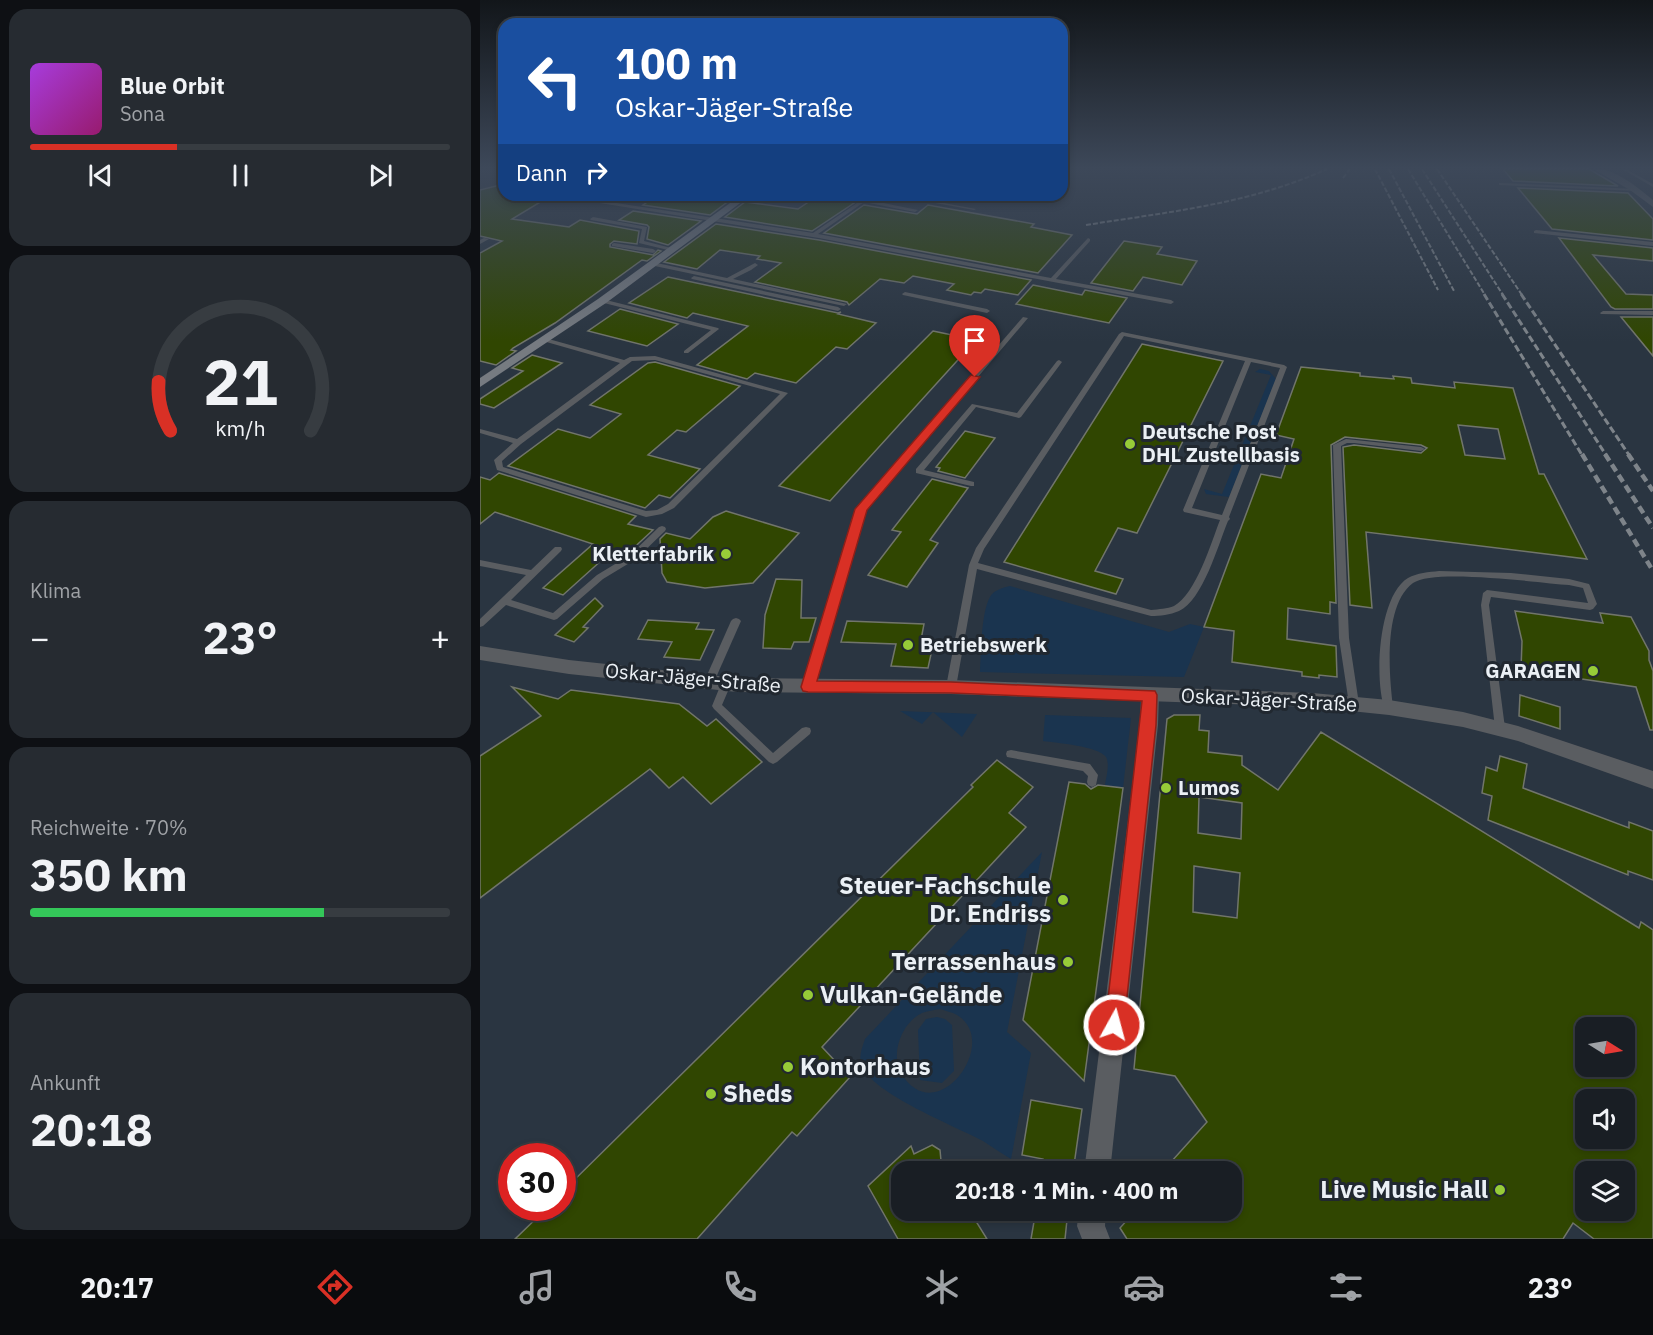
<!DOCTYPE html>
<html lang="de">
<head>
<meta charset="utf-8">
<style>
  body { margin:0; font-family:"IBM Plex Sans",sans-serif; background:#262b31; color:#f1f3f6; height:100vh; display:flex; flex-direction:column; font-size:22px; white-space:nowrap }
  * { box-sizing:border-box; margin:0 }
  p { font-size:20px; color:#9fa2a6 }
  .icon { flex:none; width:33px; height:33px; fill:none; stroke:currentColor; stroke-width:2; stroke-linecap:round; stroke-linejoin:round }
  .map { position:relative; flex:1; overflow:hidden }
  .details { display:flex; flex-direction:column; gap:9px; padding:9px; background:#0e1014; width:480px }
  .details>* { flex:none }
  .guide { position:absolute; left:18px; top:18px; width:570px; height:183px; border-radius:18px; box-shadow:0 3px 9px #0003,0 0 0 2px #373c41; background:#1a4fa0; color:#fff; overflow:hidden }
  .needle { width:39px; rotate:101deg }
  .buttons { position:absolute; left:1095px; top:1017px; display:grid; gap:12px }
  .buttons a { display:grid; place-items:center; width:60px; height:60px; border-radius:12px; background:#191e24; box-shadow:0 3px 9px #0003,0 0 0 2px #373c41; font-size:30px }
  .speed { position:absolute; left:18px; top:1143px; display:flex; gap:12px; font-size:30px; font-weight:700; text-align:center }
  .speed>* { display:grid; place-content:center; width:78px; height:78px; border-radius:50%; background:#191e24; box-shadow:0 3px 9px #0003,0 0 0 2px #373c41; line-height:1 }
  .speed .limit { border:9px solid #d22; background:#fff; color:#111 }
  .pin { position:absolute; display:grid; place-items:center; width:51px; height:51px; color:#fff; margin:-62px -26px; border-radius:50% 50% 50% 0; rotate:-45deg; box-shadow:0 0 6px #0007 }
  .pin .icon { rotate:45deg }
  .me { position:absolute; width:66px; margin:-33px; rotate:7deg; stroke-linejoin:round; filter:drop-shadow(0 0 4px #0008) }
  .turn { display:flex; align-items:center; gap:21px; height:126px; padding:0 18px; font-size:27px }
  .turn .icon { width:78px; height:78px; stroke-width:2.5 }
  .turn b { display:block; font-size:42px; line-height:51px }
  .then { display:flex; align-items:center; height:57px; padding:0 18px; background:#0003; gap:12px; font-size:22px }
  .big { font-size:45px; font-weight:800; line-height:1.1 }
  .details .tile { flex:1; display:flex; flex-direction:column; justify-content:center; gap:9px; min-width:0; padding:0 21px; border-radius:18px; background:#262b31 }
  .details .dial { align-items:center; gap:0 }
  .dial svg { height:156px; overflow:visible; fill:none; stroke:#373c41; stroke-width:7; stroke-linecap:round; text-anchor:middle }
  .dial text { fill:#f1f3f6; stroke:none }
  .song { display:flex; align-items:center; gap:18px }
  .cover { width:72px; height:72px; border-radius:9px; background:linear-gradient(135deg,hsl(280 70% 55%),hsl(320 70% 35%)) }
  .played { height:6px; border-radius:3px; background:linear-gradient(90deg,#d93025 35%,#373c41 35%) }
  .keys { display:flex; justify-content:space-around; direction:ltr }
  .heat { display:flex; justify-content:space-between; align-items:center; font-size:33px; direction:ltr }
  .charge { height:9px; border-radius:4px; background:linear-gradient(90deg,#34c759 70%,#373c41 0) }
  .trip { position:absolute; left:411px; top:1161px; width:351px; height:60px; border-radius:18px; background:#191e24; box-shadow:0 3px 9px #0003,0 0 0 2px #373c41; font-weight:800; line-height:60px; text-align:center }
  .tab-bar { display:flex; height:96px; justify-content:space-around; align-items:center; background:#0a0c0e; color:#9fa2a6 }
  .tab-bar .icon { width:42px; height:42px }
  .tab-bar .selected { color:#d93025 }
  .tab-bar b { font-size:27px; color:#f1f3f6 }
  main { display:flex; flex:1; min-height:0 }
  .map>svg:first-child { display:block }
  .built { fill:#2a3541; fill-rule:evenodd }
  .green { fill:#1a344f; fill-rule:evenodd }
  .building { fill:#304601; stroke:#71756b; stroke-width:1.5; fill-rule:evenodd }
  .lines { fill:none; stroke-linecap:round; stroke-linejoin:round }
  .service { fill:#5a5d61; fill-rule:evenodd }
  .minor { fill:#5a5d61; fill-rule:evenodd }
  .tertiary { fill:#5a5d61; fill-rule:evenodd }
  .secondary { fill:#767b81; fill-rule:evenodd }
  .rail-far2 { stroke:#7e848a; stroke-width:2; stroke-dasharray:5 2; stroke-linecap:butt }
  .rail-far1 { stroke:#7e848a; stroke-width:3; stroke-dasharray:7 3; stroke-linecap:butt }
  .rail { stroke:#7e848a; stroke-width:4.5; stroke-dasharray:8 4.5; stroke-linecap:butt }
  .route { fill:#d93025; stroke:#8d1f18; stroke-width:1.5 }
  .poi-dot { fill:#97cc38; stroke:#212830; stroke-width:2 }
  .labels { text-anchor:middle; stroke-width:6; stroke-linejoin:round; paint-order:stroke }
  .poi-label { font-size:20px; font-weight:bold; fill:#ebf0f5; stroke:#212830; text-anchor:start }
  .street-label { font-size:20px; fill:#ebf0f5; stroke:#212830 }
  .near-poi-label { font-size:24px; font-weight:bold; fill:#ebf0f5; stroke:#212830; text-anchor:end }
</style>
</head>
<body>
<main>
<section class="details">
<div class="tile">
<div class="song"><i class="cover"></i><div><b>Blue Orbit</b><p>Sona</p></div></div>
<div class="played"></div>
<div class="keys"><svg class="icon" aria-label="previous" viewBox="0 0 24 24"><path d="M18 5L8 12l10 7zM5 5v14"/></svg><svg class="icon" aria-label="pause" viewBox="0 0 24 24"><path d="M8 5v14M16 5v14"/></svg><svg class="icon" aria-label="next" viewBox="0 0 24 24"><path d="M6 5l10 7-10 7zM19 5v14"/></svg></div>
</div>
<div class="tile dial"><svg viewBox="0 0 100 80">
<path d="M14 69A42 42 0 1 1 86 69"/>
<path d="M14 69A42 42 0 0 1 8 44" stroke="#d93025"/>
<text x="50" y="56" font-size="32" font-weight="700">21</text>
<text x="50" y="72" font-size="11">km/h</text>
</svg></div>
<div class="tile"><p>Klima</p>
<div class="heat"><a>−</a><b class="big">23°</b><a>+</a></div>
</div>
<div class="tile"><p>Reichweite · 70%</p><b class="big">350 km</b><div class="charge"></div></div>
<div class="tile"><p>Ankunft</p><b class="big">20:18</b></div>
</section>
<div class="map">
<svg width="1173" height="1239" viewBox="0 0 1173 1239">
  <rect width="100%" height="100%" fill="#212830"/>
  <path class="built" d="M0,169H24V195H582V169H1173V1239H0ZM1106,1028H1144V1066H1106ZM1106,1100H1144V1138H1106ZM32,1156H82V1208H32ZM422,1172H752V1210H422ZM1106,1172H1144V1210H1106Z"/>
  <g class="green">
    <polygon points="780,369 789,371 796,379 749,497 726,494 724,489 742,494 791,375 775,372"/>
    <path d="M530,586L689,632L710,624L724,627L704,677L500,672C501,653 501,613 510,597C514,590 522,588 530,586Z"/>
    <polygon points="420,711 497,714 482,737 453,712 442,724"/>
    <path d="M565,715L651,718L643,788L625,785C626,778 630,764 626,757C618,746 577,743 563,741Z"/>
    <path d="M562,852L527,1032L551,1053L531,1159C521,1153 512,1147 503,1141C475,1126 393,1094 382,1066C378,1057 382,1048 385,1039ZM460,1009C465,1011 472,1012 477,1015C522,1042 456,1132 421,1073C410,1054 422,1022 442,1013C447,1011 454,1010 460,1009Z"/>
    <polygon points="457,1017 465,1019 472,1025 474,1071 462,1083 440,1080 438,1030 446,1019"/>
  </g>
  <g class="building">
    <polygon points="1023,169 1109,169 1138,186 1033,181"/>
    <polygon points="24,184 24,195 72,195 32,219 89,227 100,220 159,231 157,244 134,241 130,244 130,247 173,255 178,250 181,251 167,261 162,260 75,323 33,348 31,350 36,351 16,365 0,361 0,253 22,241 0,236 0,190"/>
    <polygon points="1038,188 1148,193 1173,219 1173,240 1072,229"/>
    <polygon points="178,195 250,195 244,199 250,200 230,215 163,205"/>
    <polygon points="339,195 380,195 370,202 374,203 332,231 245,217 265,202 318,209"/>
    <polygon points="384,205 437,214 448,205 554,224 551,227 592,235 558,273 344,233"/>
    <polygon points="153,211 221,221 188,245 167,239 169,227 167,225 139,220"/>
    <polygon points="236,224 339,240 551,280 538,295 505,289 501,293 494,292 491,295 467,290 474,284 433,276 424,283 400,279 369,305 367,302 275,282 301,263 277,259 280,256 240,250 217,269 184,262"/>
    <polygon points="1079,238 1173,248 1173,261 1113,255 1146,294 1173,295 1173,309 1135,309 1131,307"/>
    <polygon points="644,241 682,247 677,254 717,261 702,285 663,277 653,291 611,283"/>
    <polygon points="188,277 358,313 361,312 358,314 396,323 367,349 356,347 316,383 275,373 267,379 217,365 268,326 213,313 207,318 149,303"/>
    <polygon points="553,285 602,295 605,290 647,298 629,323 536,304"/>
    <polygon points="140,309 198,324 167,346 108,331"/>
    <polygon points="1141,317 1173,317 1173,356"/>
    <polygon points="453,331 496,340 350,501 299,486"/>
    <polygon points="662,344 743,361 657,533 638,528 615,571 643,579 636,594 524,562"/>
    <polygon points="52,355 82,363 14,408 0,404 0,399 43,371 32,368"/>
    <polygon points="175,362 260,386 206,432 197,430 168,455 220,469 190,498 179,495 165,508 28,466 78,429 110,438 141,414 110,405 168,363"/>
    <path d="M821,367L880,373V376L914,379L913,376L931,378L932,383L975,388L974,382L1033,388L1059,474H1064L1107,559L886,532L892,608L870,605L863,447L874,445L941,453L947,448L941,445L865,437L851,445L856,603L850,602V614L808,608L807,639L856,646L857,677L839,675V678L822,676V672L752,662L754,631L724,627L781,474L801,478L814,439L796,435ZM978,425L1018,429L1025,459L985,455Z"/>
    <polygon points="485,431 515,438 485,478 458,471 460,468 456,467"/>
    <polygon points="19,473 156,516 148,524 173,530 147,554 133,550 83,595 63,588 113,544 15,512 0,524 0,477 10,480"/>
    <polygon points="452,479 488,488 450,540 458,543 427,587 388,575 421,532 412,530"/>
    <polygon points="246,511 319,533 273,583 225,588 187,582 182,573 180,539 186,533 210,539 233,517"/>
    <polygon points="296,579 322,580 321,618 336,618 329,642 314,642 311,649 283,648 285,615"/>
    <polygon points="115,598 123,606 103,627 108,628 94,642 75,635"/>
    <polygon points="1035,611 1123,623 1120,613 1151,617 1169,651 1169,660 1173,671 1173,730 1170,730 1156,687 1041,670 1042,641"/>
    <polygon points="168,620 219,623 216,629 234,630 220,660 184,657 192,642 158,639"/>
    <polygon points="367,621 444,624 440,645 453,645 448,668 411,666 416,644 361,642"/>
    <polygon points="32,687 78,699 91,690 199,704 227,726 236,719 282,762 231,804 203,777 189,788 170,769 0,898 0,756 61,716"/>
    <polygon points="1040,695 1080,707 1080,729 1039,716"/>
    <path d="M694,715H720L719,730L729,731L728,752L762,756V765L798,790L841,732L1159,928L1161,922L1173,930V1239H1114L1093,1223L1083,1239H647L640,1228L656,1210H752V1172H682L727,1122L695,1076L654,1069L687,719ZM719,797L762,803L761,839L718,833ZM714,866L760,873L757,918L713,912ZM1106,1028H1144V1066H1106ZM1106,1100H1144V1138H1106ZM1106,1172H1144V1210H1106Z"/>
    <polygon points="1020,756 1047,764 1043,788 1149,828 1149,822 1173,831 1173,880 1148,871 1148,875 1008,820 1012,796 1002,793 1006,767 1017,771"/>
    <polygon points="517,760 553,787 529,813 546,827 342,1047 370,1077 317,1136 312,1132 217,1239 35,1239 67,1208 82,1208 82,1192 493,787 491,785"/>
    <polygon points="589,782 605,784 611,789 618,785 643,788 604,1081 543,1020"/>
    <polygon points="551,1100 602,1109 593,1172 561,1172 563,1159 542,1155"/>
    <polygon points="452,1145 460,1150 462,1172 422,1172 422,1210 489,1210 507,1239 418,1239 388,1186 431,1146 434,1154"/>
    <polygon points="556,1210 588,1210 585,1239 551,1239"/>
  </g>
  <g class="lines">
    <g class="service">
      <polygon points="1142,169 1146,169 1173,184 1173,187"/>
      <polygon points="1021,183 1157,189 1159,190 1157,191 1019,185 1019,183"/>
      <polygon points="411,195 421,195 496,209 494,210"/>
      <polygon points="103,198 333,233 383,199 438,210 435,212 384,202 338,234 571,278 608,238 610,239 610,241 576,279 691,300 694,302 691,304 339,238 101,200 101,198"/>
      <polygon points="113,217 167,227 164,241 195,249 192,251 159,243 162,229 111,220 110,219"/>
      <polygon points="1056,230 1173,242 1173,246 1054,233 1054,231"/>
      <polygon points="4,238 9,239 0,244 0,240"/>
      <polygon points="134,243 173,249 176,251 173,253 132,246 132,244"/>
      <polygon points="172,262 247,278 275,263 278,265 271,270 253,279 367,304 364,306 170,265 170,263"/>
      <polygon points="214,276 358,307 361,309 358,311 212,279 211,278"/>
      <polygon points="425,292 507,309 510,311 507,313 423,295 422,294"/>
      <polygon points="122,299 238,328 239,329 208,353 204,353 204,351 231,330 120,302 119,301"/>
      <polygon points="1123,311 1173,311 1173,315 1121,314 1120,313"/>
      <polygon points="543,317 548,318 385,510 333,687 331,690 328,691 325,690 323,687 377,509"/>
      <path d="M642,332L804,365L807,367L749,517L750,519L748,521C738,545 723,600 699,611C690,615 680,616 671,616L497,569L476,687L474,690L471,691L468,690L466,687L489,565L496,548L639,334ZM644,336L765,361L703,510L704,512L740,520C731,543 716,594 694,606C687,609 679,609 671,610L498,563L504,549ZM771,362L800,368L742,515L712,508Z"/>
      <path d="M65,338L144,360L150,357L175,356L308,393L194,508L182,514L166,517L17,470L14,460L33,443L0,433V429L37,439L140,363L63,341L62,340ZM175,360L300,394L188,504L177,510L166,511L23,467L22,461L41,444L152,361Z"/>
      <polygon points="579,360 582,362 541,417 539,418 496,407 444,470 494,482 494,486 491,486 436,473 436,469 492,404 537,413 577,361"/>
      <polygon points="866,439 941,447 945,449 941,451 874,443 867,443 861,446 869,638 879,704 877,707 874,708 871,707 869,704 859,638 853,445"/>
      <polygon points="182,526 185,527 186,529 185,531 156,559 123,579 77,619 74,620 26,605 3,626 0,627 0,619 46,575 0,566 0,560 51,570 75,547 81,547 82,549 81,551 31,600 73,613 117,575 150,555 179,527"/>
      <path d="M959,571L1031,573L1089,579L1109,584L1110,586L1117,604L1113,609L1110,610L1011,597L1009,605L1025,728L1024,731L1020,732L1016,731L1015,728L1001,605L1003,593L1007,590L1108,603L1103,588L1089,585C1059,583 954,568 933,583C903,605 909,675 913,707L911,710L908,711L905,710C894,681 898,596 928,578C937,573 949,572 959,571Z"/>
      <polygon points="256,618 259,619 261,621 234,682 232,685 229,686 226,685 224,682 251,621 253,619"/>
      <polygon points="246,680 249,681 251,684 242,705 293,753 322,728 326,727 330,728 331,731 330,734 297,762 293,764 289,762 234,709 232,706 241,684 243,681"/>
      <polygon points="531,750 610,764 618,775 616,785 612,787 608,785 607,782 608,776 603,771 527,757 526,754 527,751"/>
    </g>
    <g class="minor">
      <path d="M1113,169C1133,167 1157,187 1173,200V207L1150,190Z"/>
      <polygon points="670,688 676,690 679,695 678,725 630,1172 604,1172 660,725 661,695 664,690"/>
      <polygon points="599,1210 626,1210 625,1226 630,1239 602,1239 597,1226"/>
    </g>
    <polygon class="tertiary" points="0,646 89,660 257,678 471,680 832,693 909,700 983,712 1038,726 1173,771 1173,789 1038,741 983,727 909,715 832,707 471,694 257,692 89,674 0,660"/>
    <polygon class="secondary" points="261,195 271,195 126,303 0,387 0,378 118,299"/>
    <g class="rail-far2">
      <polyline points="895,169 958,290"/>
      <polyline points="909,169 974,291"/>
      <polyline points="928,169 1005,295"/>
      <polyline points="942,169 1023,295"/>
      <polyline points="957,169 1042,295"/>
      <polyline points="863,178 870,169"/>
      <path d="M606,225C688,212 770,204 847,169"/>
    </g>
    <g class="rail-far1">
      <polyline points="1004,294 1102,455"/>
      <polyline points="1022,294 1126,455"/>
      <polyline points="1041,294 1149,455"/>
    </g>
    <g class="rail">
      <polyline points="1102,454 1173,571"/>
      <polyline points="1125,454 1173,528"/>
      <polyline points="1148,454 1173,491"/>
    </g>
  </g>
  <linearGradient id="sky" x2="0" y2="1"><stop stop-color="#12161a"/><stop offset="0.49" stop-color="#3d4859"/><stop offset="1" stop-color="#3d4859" stop-opacity="0"/></linearGradient>
  <rect width="1173" height="342" fill="url(#sky)"/>
  <polygon class="route" points="491,375 500,377 387,510 337,681 471,682 675,691 677,695 676,725 644,1025 641,1032 634,1035 628,1032 625,1025 662,701 471,693 328,692 323,691 321,687 375,509"/>
  <g class="poi-dot">
    <circle cx="650" cy="444" r="6"/>
    <circle cx="246" cy="554" r="6"/>
    <circle cx="428" cy="645" r="6"/>
    <circle cx="1113" cy="671" r="6"/>
    <circle cx="686" cy="788" r="6"/>
    <circle cx="583" cy="900" r="6"/>
    <circle cx="588" cy="962" r="6"/>
    <circle cx="328" cy="995" r="6"/>
    <circle cx="308" cy="1067" r="6"/>
    <circle cx="231" cy="1094" r="6"/>
    <circle cx="1020" cy="1190" r="6"/>
  </g>
  <g class="labels">
    <g class="poi-label">
      <text x="662" y="439">Deutsche Post<tspan x="662" dy="23">DHL Zustellbasis</tspan></text>
      <text x="234" y="561" text-anchor="end">Kletterfabrik</text>
      <text x="440" y="652">Betriebswerk</text>
      <text x="1101" y="678" text-anchor="end">GARAGEN</text>
      <text x="698" y="795">Lumos</text>
    </g>
    <g class="street-label">
      <text transform="translate(213 678) rotate(5)" y="7">Oskar-Jäger-Straße</text>
      <text transform="translate(789 700) rotate(3)" y="7">Oskar-Jäger-Straße</text>
    </g>
    <g class="near-poi-label">
      <text x="571" y="894">Steuer-Fachschule<tspan x="571" dy="28">Dr. Endriss</tspan></text>
      <text x="576" y="970">Terrassenhaus</text>
      <text x="340" y="1003" text-anchor="start">Vulkan-Gelände</text>
      <text x="320" y="1075" text-anchor="start">Kontorhaus</text>
      <text x="243" y="1102" text-anchor="start">Sheds</text>
      <text x="1008" y="1198">Live Music Hall</text>
    </g>
  </g>
</svg>
<div class="buttons">
<a><svg class="needle" viewBox="-14 -14 28 28"><path d="M0-13l5 13h-10z" fill="#e53935"/><path d="M0 13l5-13h-10z" fill="#9fa2a6"/></svg></a>
<a><svg class="icon" aria-label="sound" viewBox="0 0 24 24"><path d="M4 9h4l5-4v14l-5-4H4zM17 9q2 3 0 6"/></svg></a>
<a><svg class="icon" aria-label="layers" viewBox="0 0 24 24"><path d="M12 4l9 5-9 5-9-5zM3 14l9 5 9-5"/></svg></a>
</div>
<div class="speed"><div class="limit">30</div></div>
<div class="pin" style="left:495px;top:377px;background:#d93025"><svg class="icon" aria-label="arrive" viewBox="0 0 24 24"><path d="M6 21V4h12l-3 4 3 4H6"/></svg></div>
<svg class="me" style="left:634px;top:1025px" viewBox="-20 -20 40 40"><circle r="17" fill="#d93025" stroke="#fff" stroke-width="3"/><path d="M0-11L8 9 0 5-8 9z" fill="#fff"/></svg>
<div class="trip">20:18 · 1 Min. · 400 m</div>
<div class="guide">
<div class="turn"><svg class="icon" aria-label="left" viewBox="0 0 24 24"><path d="M17 20v-9H6M10 6l-5 5 5 5"/></svg><div><b>100 m</b>Oskar-Jäger-Straße</div></div>
<div class="then">Dann<svg class="icon" aria-label="right" viewBox="0 0 24 24"><path d="M7 20v-9h11M14 6l5 5-5 5"/></svg></div>
</div>
</div>
</main>
<nav class="tab-bar">
<b>20:17</b>
<svg class="icon selected" aria-label="directions" viewBox="0 0 24 24"><path d="M12 3l9 9-9 9-9-9zM9 14v-3h6M13 9l2 2-2 2"/></svg>
<svg class="icon" aria-label="music" viewBox="0 0 24 24"><path d="M9 18V5l10-2v13"/><circle cx="6" cy="18" r="3"/><circle cx="16" cy="16" r="3"/></svg>
<svg class="icon" aria-label="phone" viewBox="0 0 24 24"><path d="M5 4h4l2 5-3 2q2 4 5 5l2-3 5 2v4C11 20 4 13 5 4z"/></svg>
<svg class="icon" aria-label="climate" viewBox="0 0 24 24"><path d="M12 3v18M4 7l16 10M4 17L20 7"/></svg>
<svg class="icon" aria-label="car" viewBox="0 0 24 24"><path d="M5 17H2v-5l4-1 3-4h7l3 4 3 1v5h-3M9 17h6M6 11h13"/><circle cx="7" cy="17" r="2"/><circle cx="17" cy="17" r="2"/></svg>
<svg class="icon" aria-label="filters" viewBox="0 0 24 24"><path d="M4 7h16M4 17h16"/><circle cx="9" cy="7" r="2"/><circle cx="15" cy="17" r="2"/></svg>
<b>23°</b>
</nav>
</body>
</html>
